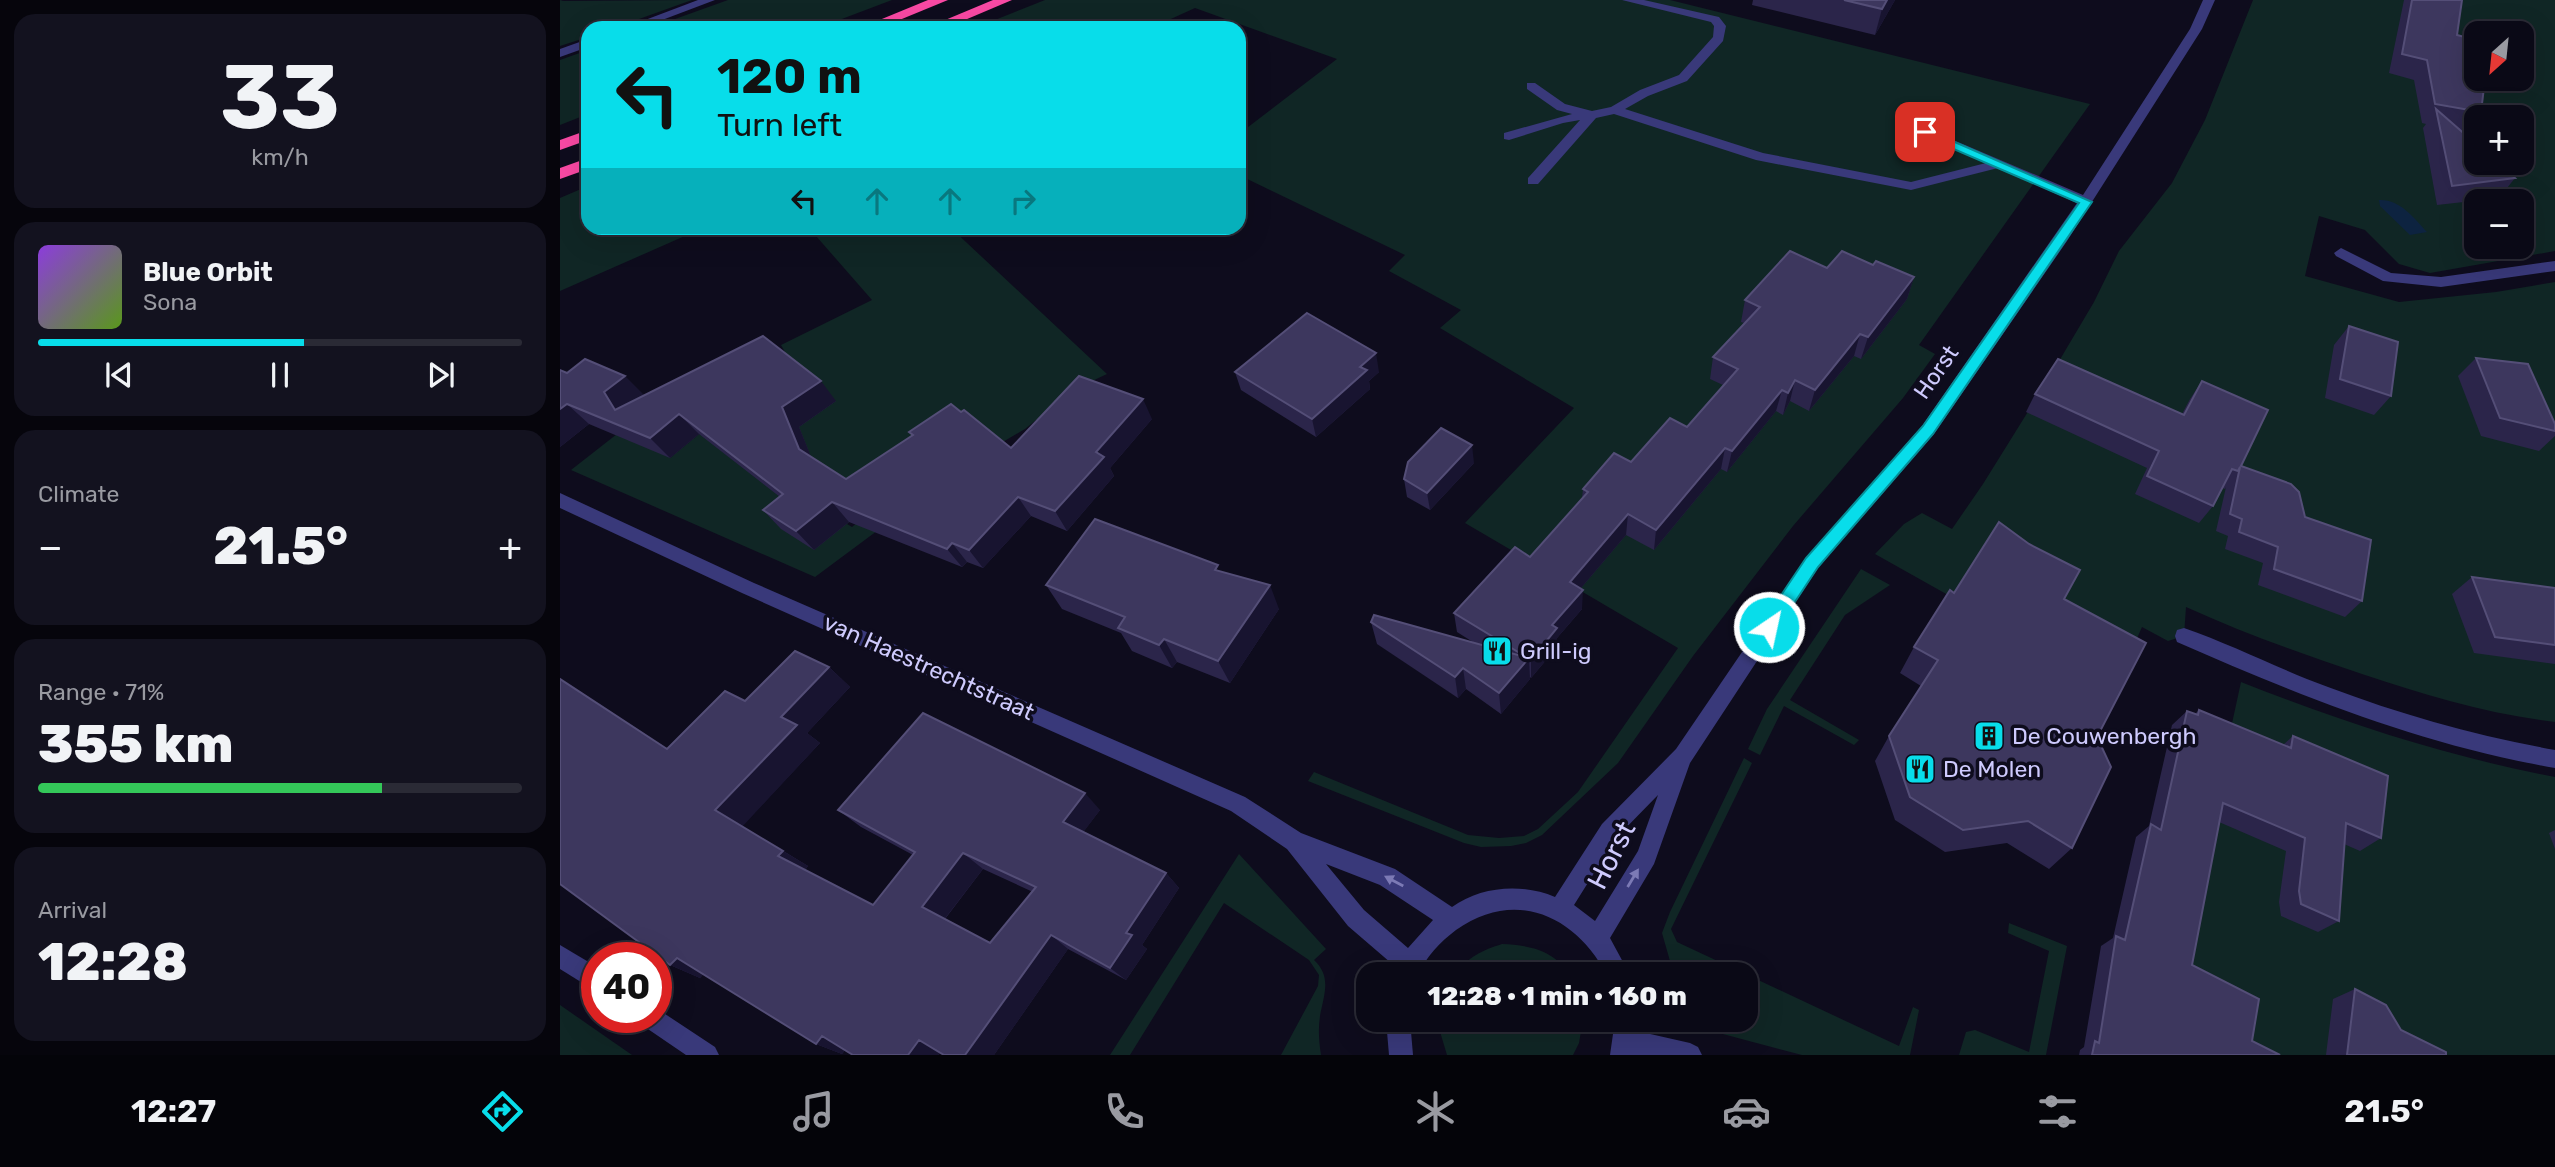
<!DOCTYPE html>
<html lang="en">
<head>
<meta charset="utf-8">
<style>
  body { margin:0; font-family:Rubik,sans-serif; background:#13121f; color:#f1f3f6; height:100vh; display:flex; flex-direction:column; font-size:26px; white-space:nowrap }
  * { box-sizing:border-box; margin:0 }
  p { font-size:23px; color:#999aa1 }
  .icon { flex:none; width:38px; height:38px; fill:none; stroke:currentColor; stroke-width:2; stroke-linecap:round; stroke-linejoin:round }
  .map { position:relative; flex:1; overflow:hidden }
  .drawer { display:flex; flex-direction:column; gap:14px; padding:14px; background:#06050c; width:560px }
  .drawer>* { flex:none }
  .guide { position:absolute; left:21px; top:21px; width:665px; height:214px; border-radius:21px; box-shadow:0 7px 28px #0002,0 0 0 2px #2a2a35; background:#08ddea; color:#111; overflow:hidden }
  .needle { width:46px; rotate:207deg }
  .controls { position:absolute; left:1904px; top:21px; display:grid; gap:14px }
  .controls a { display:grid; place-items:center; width:70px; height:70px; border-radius:14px; background:#0a0916; box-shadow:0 7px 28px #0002,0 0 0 2px #2a2a35; font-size:35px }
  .speed { position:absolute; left:21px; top:942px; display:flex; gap:14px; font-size:35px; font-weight:700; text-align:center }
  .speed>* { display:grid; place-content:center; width:91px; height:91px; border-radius:50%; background:#0a0916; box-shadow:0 7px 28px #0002,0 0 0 2px #2a2a35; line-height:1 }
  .speed .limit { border:10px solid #d22; background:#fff; color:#111 }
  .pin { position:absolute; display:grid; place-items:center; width:60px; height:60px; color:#fff; margin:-30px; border-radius:14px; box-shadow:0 4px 10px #0006 }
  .me { position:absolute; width:77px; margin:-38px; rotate:34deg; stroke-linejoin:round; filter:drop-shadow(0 0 5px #0008) }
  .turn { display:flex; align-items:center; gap:24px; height:147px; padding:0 21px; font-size:32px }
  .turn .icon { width:91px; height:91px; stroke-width:2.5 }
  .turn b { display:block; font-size:49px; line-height:60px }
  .lanes { display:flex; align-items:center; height:66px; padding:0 21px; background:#0003; justify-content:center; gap:35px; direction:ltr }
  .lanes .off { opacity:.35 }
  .big { font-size:52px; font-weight:800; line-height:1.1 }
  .drawer .card { flex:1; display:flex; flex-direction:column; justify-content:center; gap:10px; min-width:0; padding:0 24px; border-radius:21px; background:#13121f }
  .drawer .dial { align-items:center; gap:0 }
  .dial b { font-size:91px; line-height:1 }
  .song { display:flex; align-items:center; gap:21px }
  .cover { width:84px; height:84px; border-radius:10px; background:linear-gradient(135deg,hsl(270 70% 55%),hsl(90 70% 35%)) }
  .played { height:7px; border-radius:4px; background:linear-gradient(90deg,#08ddea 55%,#2a2a35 55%) }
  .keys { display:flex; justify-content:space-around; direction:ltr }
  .heat { display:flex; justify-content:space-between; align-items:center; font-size:38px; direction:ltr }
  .charge { height:10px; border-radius:5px; background:linear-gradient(90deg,#34c759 71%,#2a2a35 0) }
  .trip { position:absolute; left:796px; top:962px; width:402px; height:70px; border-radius:21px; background:#0a0916; box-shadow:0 7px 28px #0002,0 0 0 2px #2a2a35; font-weight:800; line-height:70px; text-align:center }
  .dock { display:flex; height:112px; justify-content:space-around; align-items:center; background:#040409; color:#999aa1 }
  .dock .icon { width:49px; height:49px }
  .dock .active { color:#08ddea }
  .dock b { font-size:32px; color:#f1f3f6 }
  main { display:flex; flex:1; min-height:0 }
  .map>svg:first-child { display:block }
  .green { fill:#102625; fill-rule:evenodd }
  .water { fill:#0d2340 }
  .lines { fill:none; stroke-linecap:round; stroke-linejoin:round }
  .minor { fill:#39397a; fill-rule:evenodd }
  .highway { fill:#f949a4; fill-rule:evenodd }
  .wall { fill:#2b254a; fill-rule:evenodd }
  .shaded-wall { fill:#181430 }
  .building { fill:#3d375e; stroke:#544e77; stroke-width:2; fill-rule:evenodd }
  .oneway { fill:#7c7ab5 }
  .route { fill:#08ddea; stroke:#059098; stroke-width:2 }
  .labels { text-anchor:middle; stroke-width:7; stroke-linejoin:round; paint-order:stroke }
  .street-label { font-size:23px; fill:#cecafd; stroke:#0e0c1d }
  .poi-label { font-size:23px; fill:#cecafd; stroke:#0e0c1d; text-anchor:start }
  .near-street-label { font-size:28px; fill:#cecafd; stroke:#0e0c1d }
</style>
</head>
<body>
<main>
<section class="drawer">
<div class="card dial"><b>33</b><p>km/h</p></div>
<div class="card">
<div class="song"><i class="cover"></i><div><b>Blue Orbit</b><p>Sona</p></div></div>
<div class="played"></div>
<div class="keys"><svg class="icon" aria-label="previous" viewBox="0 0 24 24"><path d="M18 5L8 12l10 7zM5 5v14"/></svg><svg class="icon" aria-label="pause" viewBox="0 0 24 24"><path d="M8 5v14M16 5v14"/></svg><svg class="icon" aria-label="next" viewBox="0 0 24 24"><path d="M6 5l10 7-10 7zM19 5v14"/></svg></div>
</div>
<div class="card"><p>Climate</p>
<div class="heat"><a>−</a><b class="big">21.5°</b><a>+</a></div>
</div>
<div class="card"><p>Range · 71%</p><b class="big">355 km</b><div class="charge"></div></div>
<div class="card"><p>Arrival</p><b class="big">12:28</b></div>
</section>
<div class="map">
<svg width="1995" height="1055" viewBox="0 0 1995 1055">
  <rect width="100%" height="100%" fill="#0e0c1d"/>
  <g class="green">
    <polygon points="0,0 3,1 132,0 54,28 28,28 28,37 0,46"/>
    <polygon points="168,0 332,0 258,28 90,28"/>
    <polygon points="485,0 1110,0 1530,104 1359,345 1375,354 1343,398 1233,526 1133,656 1058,763 982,835 966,843 951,846 921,847 904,843 748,781 754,772 908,835 939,838 964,836 978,829 1018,792 1118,648 905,523 1014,408 880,328 901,310 829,271 845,255 679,175 679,134 777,59 635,8 591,28 415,28"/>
    <path d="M1693,0H1995V251L1870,273L1839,264L1805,230L1759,216L1745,276L1839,302L1936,292L1995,282V722C1928,714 1865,695 1802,674C1742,654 1683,633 1626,607L1624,636L1608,641L1582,627L1563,670L1445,627L1315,554L1344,524L1362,513L1392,529L1423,484L1489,378L1534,302L1559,251L1612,183L1645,120ZM1916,33H1962V79H1916ZM1916,117H1962V163H1916ZM1916,201H1962V247H1916Z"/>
    <polygon points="28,50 28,114 0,125 0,60"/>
    <polygon points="28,186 28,228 143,228 0,291 0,198"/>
    <polygon points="249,228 391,228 547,374 513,390 465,429 436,446 327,482 287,524 292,527 310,512 325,525 255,577 11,470 80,416 110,458 139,434 145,436 230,361 221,345 312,300"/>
    <polygon points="1301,569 1330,585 1285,615 1230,700 1299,740 1294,745 1224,706 1200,755 1188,749 1207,709"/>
    <path d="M1681,682C1785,723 1885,756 1995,777V1055H1600Z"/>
    <polygon points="1184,758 1192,763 1111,929 1117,942 1339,1046 1353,1007 1359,1010 1350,1055 1242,1055 1144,1029 1137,1020 1186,1020 1186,975 1114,975 1102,933 1110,912"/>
    <path d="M679,854L766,949L754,960C772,977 764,994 760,1016C758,1029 759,1042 761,1055H721L758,986L759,975L749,960L664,903L570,1055H550Z"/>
    <polygon points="1449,923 1507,946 1486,1055 1399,1055 1406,1032 1415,1030 1469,1052 1489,951 1448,933"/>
    <path d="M942,944C968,945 995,950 1009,975H896C907,957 923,950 942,944Z"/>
    <polygon points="0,1005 72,1055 0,1055"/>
    <polygon points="880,1020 1023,1020 1019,1043 1013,1055 887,1055 881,1035"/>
  </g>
  <path class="water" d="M1819,200C1840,199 1854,218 1867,232L1850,235L1820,206Z"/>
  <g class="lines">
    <g class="minor">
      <polygon points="138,0 155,0 81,28 64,28"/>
      <path d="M1062,0H1084L1159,17L1166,26L1163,41L1127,81L1088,96L1065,109L1203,153L1351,182L1426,163L1360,135V129L1365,128L1523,195L1630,29L1643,0H1655L1642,29L1507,241L1374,434L1258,568L1130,763L1094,864L1050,938L1070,975H1047C1015,915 955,888 896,930C880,942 866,957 858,975H836L838,969L788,926L727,849L671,811L182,593L0,508V493L194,583L685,797L741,833L835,869L892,907C921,886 962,883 995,897L1042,824L1116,749L1246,558L1362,426L1517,203L1438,168L1351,190L1196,160L1054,114L1036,118L978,184H968V178L1020,120L1003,123L949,140L944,139V133L1012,114L997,110L967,89V83H975L1005,104L1032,111L1051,107L1080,90L1119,75L1153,37L1154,26L1151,22ZM1098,795L1078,851L1035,921L1014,905L1056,838ZM766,864L820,885L873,920L848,948L804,910Z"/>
      <polygon points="28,39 28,47 0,57 0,49"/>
      <polygon points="1781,248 1831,273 1881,277 1995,261 1995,271 1881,287 1823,281 1776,256 1774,253"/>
      <path d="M1624,628C1673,645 1719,669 1768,687C1842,715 1917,736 1995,750V768C1862,745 1740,696 1617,642L1615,636L1617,630Z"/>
      <polygon points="0,945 37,967 37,992 0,969"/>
      <polygon points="96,1008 155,1047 159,1055 126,1055 82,1025 79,1017 96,1017"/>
      <polygon points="826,1020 850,1020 853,1055 829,1055"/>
      <polygon points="1055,1020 1079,1020 1077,1031 1130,1043 1138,1047 1142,1055 1050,1055"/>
    </g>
    <g class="highway">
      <polygon points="368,0 388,0 320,28 300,28"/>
      <polygon points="433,0 452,0 386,28 366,28"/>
      <polygon points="28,130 28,140 0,150 0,140"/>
      <polygon points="28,158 28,169 0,179 0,168"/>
    </g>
  </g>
  <g class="wall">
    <polygon points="1193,0 1335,0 1315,35 1192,5"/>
    <polygon points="1844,0 1902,0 1897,35 1921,112 1906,131 1900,130 1955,178 1939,198 1877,205 1863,128 1866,124 1862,123 1854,80 1829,73"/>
    <polygon points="1313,265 1354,277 1347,299 1301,359 1294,356 1249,411 1230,401 1223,415 1216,411 1167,472 1161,469 1094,550 1066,535 1021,588 1022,609 997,638 997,647 971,678 970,677 970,679 941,714 906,689 898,698 817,644 811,622 916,644 897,632 894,613 970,557 1022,498 1023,489 1071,462 1127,427 1163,385 1150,379 1153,357 1184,323 1181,322 1185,300 1267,268"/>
    <polygon points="1789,326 1831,396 1814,415 1765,398 1774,345"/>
    <polygon points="1916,358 1995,424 1995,436 1979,451 1921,436 1898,376"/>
    <polygon points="675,372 819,372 809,381 810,389 756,437 681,390"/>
    <polygon points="7,373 84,395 276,401 239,427 251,457 286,479 352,436 349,432 451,448 592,419 550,468 554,476 507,531 471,516 423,568 407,562 402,567 289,522 254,550 221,529 203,510 220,497 139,434 110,458 29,424 0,447"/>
    <polygon points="1642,381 1681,466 1745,517 1802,601 1785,617 1698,585 1703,563 1665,549 1668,536 1656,531 1666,487 1665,489 1662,488 1653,506 1639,523 1575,494 1587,468 1466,412 1475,394 1622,414 1630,399"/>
    <polygon points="914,463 870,510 847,497 844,479"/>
    <polygon points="660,571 719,609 670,683 617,662 612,668 572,651 561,633 502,609 486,585"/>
    <polygon points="1912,577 1995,588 1995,664 1914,653 1892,594"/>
    <polygon points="1394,593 1504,599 1537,737 1512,848 1489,869 1447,843 1385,852 1335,820 1315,761 1329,736 1361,686 1340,673 1354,647"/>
    <path d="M269,667L290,687L247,733L260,743L182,826L248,866L245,870L313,905L353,855L301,827L278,810H540L523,832L606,873L619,888L582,945L587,949L566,980L508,949L434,1055H384L380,1053L378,1055H293L285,1050L282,1054L256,1044L143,974L140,978L110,965L107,749ZM423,869L473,892L430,943L385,919Z"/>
    <polygon points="1639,710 1723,745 1733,736 1821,838 1800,851 1784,844 1779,921 1758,932 1721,916 1719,902 1726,851 1659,822 1632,965 1692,1041 1720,1055 1519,1055 1520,1050 1524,1047 1541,946 1553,938 1576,837 1589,826 1612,725 1627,711 1635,714"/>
    <polygon points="1995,830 1995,849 1989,833"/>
    <polygon points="1795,989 1841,1030 1886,1055 1766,1055 1773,999"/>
  </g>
  <g class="shaded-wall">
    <polygon points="1327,0 1335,0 1315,35 1322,9"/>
    <polygon points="1354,277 1347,299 1301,359 1308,337"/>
    <polygon points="1300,334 1294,356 1249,411 1255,390"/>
    <polygon points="816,353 819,372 809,381 810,389 756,437 752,419 800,367"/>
    <polygon points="65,376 85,396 55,410 44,392"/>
    <polygon points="1235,380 1230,401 1223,415 1228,393"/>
    <polygon points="261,381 276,401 239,427 256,469 239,449 222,407"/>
    <polygon points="1222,390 1216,411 1167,472 1172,451"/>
    <polygon points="583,399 592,419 550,468 554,476 507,531 495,511 536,452"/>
    <polygon points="7,404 29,424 0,447 0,409"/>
    <polygon points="119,414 139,434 110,458 90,438"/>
    <polygon points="912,445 914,463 870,510 867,493"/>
    <polygon points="1165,448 1161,469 1094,550 1096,530"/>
    <polygon points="458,497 471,516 423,568 409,550"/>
    <polygon points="272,502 289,522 254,550 236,531"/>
    <polygon points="1068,514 1066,535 1010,601 1010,582"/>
    <polygon points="392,543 407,562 402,567 387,549"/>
    <polygon points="710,585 719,609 670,683 658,661"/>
    <polygon points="1023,590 1022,609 997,638 997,647 971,678 971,660 992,625"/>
    <polygon points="604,639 617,662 612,668 599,645"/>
    <polygon points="969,658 970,679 941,714 939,693"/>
    <polygon points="269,667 290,687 247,733 260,743 182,827 155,810 221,717"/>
    <polygon points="903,668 906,689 898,698 895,677"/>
    <polygon points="525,793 540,810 519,838 503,822"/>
    <polygon points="223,851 248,866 243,872 218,856"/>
    <polygon points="403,853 423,869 383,921 362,907"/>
    <polygon points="606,873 619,888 582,945 587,949 566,980 550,968 566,933"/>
    <polygon points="491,935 508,949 434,1055 405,1055"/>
    <polygon points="117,958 147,971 140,978 110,965"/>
    <polygon points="262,1036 288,1046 282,1054 256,1044"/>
    <polygon points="359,1040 382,1051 378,1055 348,1055"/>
  </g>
  <g class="building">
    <polygon points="1284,0 1327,0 1322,9"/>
    <polygon points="1852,0 1902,0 1897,35 1916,40 1916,79 1925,79 1921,112 1875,104 1867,60 1842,54"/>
    <polygon points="1876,109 1916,144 1916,163 1937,163 1955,178 1892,186"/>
    <polygon points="1230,251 1267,268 1282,251 1313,265 1316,261 1354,277 1308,337 1300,334 1255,390 1235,380 1228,393 1222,390 1172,451 1165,448 1096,530 1068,514 1010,582 1023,590 992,625 997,628 971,660 894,613 955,547 970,557 1028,492 1023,489 1054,453 1071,462 1110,418 1127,427 1178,369 1153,357 1200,307 1185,300"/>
    <polygon points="747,313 816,353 800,367 807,370 752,419 675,372"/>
    <polygon points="1789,326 1838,342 1831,396 1780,379"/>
    <polygon points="203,336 261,381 222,407 239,449 286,479 353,435 349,432 391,404 401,412 404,410 451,448 519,376 583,399 536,452 544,457 495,511 458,497 409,550 392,543 387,549 272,502 236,531 203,510 223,494 119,414 90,438 7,404 0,409 0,370 7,373 25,359 65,376 44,392 55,410"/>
    <polygon points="1916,358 1968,364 1995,424 1995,431 1940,418"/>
    <polygon points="1498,359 1624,415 1642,381 1708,410 1681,466 1731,484 1739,492 1745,517 1811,540 1802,601 1714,569 1718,547 1679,532 1682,519 1670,514 1680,467 1678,471 1672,469 1653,506 1587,476 1599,451 1475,394"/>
    <polygon points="881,428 912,445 867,493 844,479 848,462"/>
    <polygon points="535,519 658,565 655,570 710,585 658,661 604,639 599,645 558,628 565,617 486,585"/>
    <polygon points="1439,522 1469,544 1520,570 1504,599 1586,643 1537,737 1551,767 1512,848 1468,821 1403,830 1350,797 1329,736 1378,660 1354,647 1390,590 1394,593"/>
    <polygon points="1912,577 1995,588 1995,645 1935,637"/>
    <polygon points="814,615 969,658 939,693 903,668 895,677 811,622"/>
    <path d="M235,651L269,667L221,717L237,725L155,810L223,851L218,856L313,905L355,852L278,810L363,713L525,793L503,822L606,873L566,933L572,935L550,968L491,935L405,1055H384L359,1040L348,1055H293L262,1036L256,1044L117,958L110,965L0,884V679L107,749L165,691L185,701ZM403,853L476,887L430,943L362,907Z"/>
    <polygon points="1639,710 1731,748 1733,736 1828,776 1821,838 1786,823 1779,921 1741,904 1739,891 1745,838 1663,803 1632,965 1699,999 1692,1041 1720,1055 1532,1055 1535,1041 1539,1043 1556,936 1565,940 1591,824 1601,830 1627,711 1638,715"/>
    <polygon points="1795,989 1826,1005 1841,1030 1886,1052 1886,1055 1787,1055"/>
  </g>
  <defs><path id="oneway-solid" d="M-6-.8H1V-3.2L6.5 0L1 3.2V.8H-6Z" transform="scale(1.75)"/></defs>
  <g class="oneway">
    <use href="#oneway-solid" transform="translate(1073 878) rotate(-59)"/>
    <use href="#oneway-solid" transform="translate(834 881) rotate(-152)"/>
  </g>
  <polygon class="route" points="1365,129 1532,202 1373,434 1258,567 1215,632 1209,635 1203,632 1200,627 1203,622 1246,558 1363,426 1519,203 1361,135 1359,132"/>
  <defs>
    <g id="restaurant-square" transform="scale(1.575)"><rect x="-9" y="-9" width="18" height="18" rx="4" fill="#08ddea" stroke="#0e0c1d"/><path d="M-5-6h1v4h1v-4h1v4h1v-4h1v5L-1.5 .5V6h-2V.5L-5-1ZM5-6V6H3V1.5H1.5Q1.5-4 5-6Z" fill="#111"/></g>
    <g id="building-square" transform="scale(1.575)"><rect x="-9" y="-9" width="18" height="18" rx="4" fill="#08ddea" stroke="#0e0c1d"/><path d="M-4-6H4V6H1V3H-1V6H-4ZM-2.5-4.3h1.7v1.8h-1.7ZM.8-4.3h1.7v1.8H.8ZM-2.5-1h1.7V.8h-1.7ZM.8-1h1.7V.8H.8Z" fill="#111"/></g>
  </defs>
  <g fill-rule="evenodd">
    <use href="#restaurant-square" x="937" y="651"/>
    <use href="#building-square" x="1429" y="736"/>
    <use href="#restaurant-square" x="1360" y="769"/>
  </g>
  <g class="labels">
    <g class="street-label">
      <text transform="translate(1376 372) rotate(-55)" y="8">Horst</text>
      <text transform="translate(369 667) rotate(24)" y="8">van Haestrechtstraat</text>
    </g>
    <g class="poi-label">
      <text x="960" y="659">Grill-ig</text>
      <text x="1452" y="744">De Couwenbergh</text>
      <text x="1383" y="777">De Molen</text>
    </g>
    <g class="near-street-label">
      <text transform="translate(1051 855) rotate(-63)" y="10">Horst</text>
    </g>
  </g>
</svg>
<div class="controls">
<a><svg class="needle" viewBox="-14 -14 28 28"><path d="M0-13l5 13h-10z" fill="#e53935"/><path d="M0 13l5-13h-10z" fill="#999aa1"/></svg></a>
<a>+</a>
<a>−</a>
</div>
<div class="speed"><div class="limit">40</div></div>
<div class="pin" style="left:1365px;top:132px;background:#d93025"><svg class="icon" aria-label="arrive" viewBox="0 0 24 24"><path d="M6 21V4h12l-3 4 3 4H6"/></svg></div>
<svg class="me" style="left:1209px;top:627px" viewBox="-20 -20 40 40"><circle r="17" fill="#08ddea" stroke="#fff" stroke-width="3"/><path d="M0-11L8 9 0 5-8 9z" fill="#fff"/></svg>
<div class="trip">12:28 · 1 min · 160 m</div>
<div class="guide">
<div class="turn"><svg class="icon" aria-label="left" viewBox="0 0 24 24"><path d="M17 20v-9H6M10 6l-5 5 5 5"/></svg><div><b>120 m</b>Turn left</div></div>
<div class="lanes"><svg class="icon" aria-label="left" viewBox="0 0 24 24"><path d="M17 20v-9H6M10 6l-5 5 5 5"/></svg><svg class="icon off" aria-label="ahead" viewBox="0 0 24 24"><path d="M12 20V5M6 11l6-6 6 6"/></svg><svg class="icon off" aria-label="ahead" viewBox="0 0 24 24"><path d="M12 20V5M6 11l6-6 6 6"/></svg><svg class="icon off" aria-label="right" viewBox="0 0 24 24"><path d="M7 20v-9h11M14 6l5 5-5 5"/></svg></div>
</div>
</div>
</main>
<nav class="dock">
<b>12:27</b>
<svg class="icon active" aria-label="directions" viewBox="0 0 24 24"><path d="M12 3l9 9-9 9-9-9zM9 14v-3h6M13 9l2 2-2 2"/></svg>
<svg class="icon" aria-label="music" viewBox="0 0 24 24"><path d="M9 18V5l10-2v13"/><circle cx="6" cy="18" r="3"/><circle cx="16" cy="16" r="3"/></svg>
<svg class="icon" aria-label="phone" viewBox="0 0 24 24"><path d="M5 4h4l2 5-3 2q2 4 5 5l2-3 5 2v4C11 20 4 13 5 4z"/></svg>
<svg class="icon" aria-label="climate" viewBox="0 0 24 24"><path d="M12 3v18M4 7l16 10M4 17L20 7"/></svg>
<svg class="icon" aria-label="car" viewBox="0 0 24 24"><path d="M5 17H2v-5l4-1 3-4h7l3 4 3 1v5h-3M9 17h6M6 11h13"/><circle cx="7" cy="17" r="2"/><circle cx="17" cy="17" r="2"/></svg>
<svg class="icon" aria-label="filters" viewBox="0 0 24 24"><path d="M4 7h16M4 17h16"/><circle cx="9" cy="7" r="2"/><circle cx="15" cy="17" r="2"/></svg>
<b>21.5°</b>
</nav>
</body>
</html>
